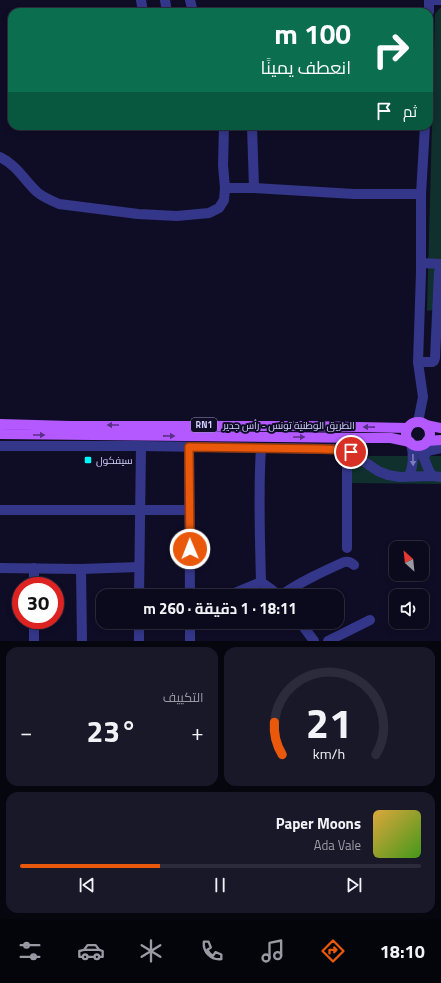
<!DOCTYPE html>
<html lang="ar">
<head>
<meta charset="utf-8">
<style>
  body { margin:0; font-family:"Titillium Web",Cairo,sans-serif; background:#191829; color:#f1f3f6; direction:rtl; height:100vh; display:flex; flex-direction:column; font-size:15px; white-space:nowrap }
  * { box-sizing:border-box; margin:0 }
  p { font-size:13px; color:#9a9aa3 }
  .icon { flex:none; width:22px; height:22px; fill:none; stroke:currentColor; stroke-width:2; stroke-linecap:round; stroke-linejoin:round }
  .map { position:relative; height:641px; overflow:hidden; direction:ltr }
  .sheet { display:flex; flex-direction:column; gap:6px; padding:6px; background:#06060f; flex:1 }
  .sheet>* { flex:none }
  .hud { position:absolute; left:8px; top:8px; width:425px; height:122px; border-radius:12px; box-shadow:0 2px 6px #0003,0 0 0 1px #2b2b3b; direction:rtl; background:#0b6e4f; color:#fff; overflow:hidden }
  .needle { width:26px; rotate:333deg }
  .controls { position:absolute; left:389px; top:541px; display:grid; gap:8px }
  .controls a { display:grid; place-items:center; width:40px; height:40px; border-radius:8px; background:#0b0a1c; box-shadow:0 2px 6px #0003,0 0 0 1px #2b2b3b; font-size:20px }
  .speed { position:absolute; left:12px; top:577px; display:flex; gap:8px; font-size:20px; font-weight:700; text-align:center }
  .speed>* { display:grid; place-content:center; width:52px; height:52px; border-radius:50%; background:#0b0a1c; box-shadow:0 2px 6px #0003,0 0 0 1px #2b2b3b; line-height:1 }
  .speed .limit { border:6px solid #d22; background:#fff; color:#111 }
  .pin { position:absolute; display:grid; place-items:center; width:34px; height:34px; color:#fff; margin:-17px; border:2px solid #fff; border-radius:50%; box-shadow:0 1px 4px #0007 }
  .me { position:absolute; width:44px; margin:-22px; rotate:359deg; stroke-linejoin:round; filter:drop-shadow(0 0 3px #0008) }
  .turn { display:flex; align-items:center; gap:14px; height:84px; padding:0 16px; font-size:18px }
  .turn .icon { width:52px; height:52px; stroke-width:2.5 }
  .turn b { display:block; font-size:28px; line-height:34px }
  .then { display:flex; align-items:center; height:38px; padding:0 16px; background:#0003; gap:8px; font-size:15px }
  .big { font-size:30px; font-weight:700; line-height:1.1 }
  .sheet .card { flex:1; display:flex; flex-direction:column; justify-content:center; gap:6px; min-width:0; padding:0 14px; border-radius:12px; background:#191829 }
  .sheet .dial { align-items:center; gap:0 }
  .dial svg { height:104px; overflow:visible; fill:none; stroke:#2b2b3b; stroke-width:7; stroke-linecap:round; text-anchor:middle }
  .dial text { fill:#f1f3f6; stroke:none }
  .song { display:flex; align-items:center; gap:12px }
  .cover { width:48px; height:48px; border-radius:6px; background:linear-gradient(135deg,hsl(40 70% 55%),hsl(100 70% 35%)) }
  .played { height:4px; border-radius:2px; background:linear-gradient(90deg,#ea580c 35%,#2b2b3b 35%) }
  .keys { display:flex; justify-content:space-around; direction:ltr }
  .heat { display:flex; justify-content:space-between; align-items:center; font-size:22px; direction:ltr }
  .sheet .tiles { flex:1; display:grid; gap:6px; grid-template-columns:1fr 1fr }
  .card:last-child { grid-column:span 2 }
  .trip { position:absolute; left:96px; top:589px; width:248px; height:40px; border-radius:12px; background:#0b0a1c; box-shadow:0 2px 6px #0003,0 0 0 1px #2b2b3b; font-weight:700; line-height:40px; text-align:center; direction:rtl }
  .dock { display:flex; height:64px; justify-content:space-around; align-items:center; background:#04040b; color:#9a9aa3 }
  .dock .icon { width:28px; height:28px }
  .dock .selected { color:#ea580c }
  .dock b { font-size:18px; color:#f1f3f6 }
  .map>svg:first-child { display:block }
  .green { fill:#0f302d }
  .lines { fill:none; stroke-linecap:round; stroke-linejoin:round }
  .minor { stroke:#343789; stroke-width:10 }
  .major { stroke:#b459ff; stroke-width:10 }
  .oneway { fill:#592f88 }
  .oneway2 { fill:#7c7dbe }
  .route-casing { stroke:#983908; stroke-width:10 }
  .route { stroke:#ea580c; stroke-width:7 }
  .poi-dot { fill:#00f7fd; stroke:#0f0d26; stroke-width:1.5 }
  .labels { text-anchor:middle; stroke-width:4; stroke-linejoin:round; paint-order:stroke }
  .shield { fill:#0f0d26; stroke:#9897be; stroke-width:1 }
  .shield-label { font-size:9px; font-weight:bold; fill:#d3d2ff }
  .street-label { font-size:10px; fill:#d3d2ff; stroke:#0f0d26 }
  .poi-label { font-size:10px; fill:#d3d2ff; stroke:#0f0d26; text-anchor:start }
</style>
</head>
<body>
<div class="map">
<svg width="441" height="641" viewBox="0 0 441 641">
  <rect width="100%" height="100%" fill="#0f0d26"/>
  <g class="green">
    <polygon points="440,8 441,8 441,308 427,311 435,14"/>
    <polygon points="352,456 441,456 441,484 351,483"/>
  </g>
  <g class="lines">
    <g class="minor">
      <polyline points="141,0 143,12"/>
      <polyline points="165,0 167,12"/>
      <polyline points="190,0 193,12"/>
      <polyline points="429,0 441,0"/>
      <polyline points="429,12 429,0"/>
      <polyline points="252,126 254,188"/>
      <path d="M0,157C18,166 23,179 37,192C43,197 52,201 59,204L138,214L177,216L209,213L219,208L224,200L225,188L223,165L224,126"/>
      <polyline points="225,188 254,188 354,194 421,194"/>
      <polyline points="421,263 441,264"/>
      <polyline points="418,362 432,362 434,361 435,358 439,272"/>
      <polyline points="418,422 423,397 418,362 421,273 421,194 425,126"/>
      <path d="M420,445C423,456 426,466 432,476"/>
      <polyline points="0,446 141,446 338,449 347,450 378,471 388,475 400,477 432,476 441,477"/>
      <polyline points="189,447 190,596"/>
      <path d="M261,448C258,492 260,538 261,582"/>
      <polyline points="347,450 347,548"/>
      <polyline points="423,457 428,451 441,448"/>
      <path d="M409,476C414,465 414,455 411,443"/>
      <polyline points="0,510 189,510"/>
      <polyline points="0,568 81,569 139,567"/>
      <polyline points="34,568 34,586"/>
      <polyline points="81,569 82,641"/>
      <polyline points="261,582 271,589 279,596"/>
      <polyline points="139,596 141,446"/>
      <polyline points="227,596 261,582"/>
      <path d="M280,596C300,582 322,572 344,562C348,561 351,562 354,565"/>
      <polyline points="34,620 34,641"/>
      <polyline points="300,622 314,641"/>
      <polyline points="139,641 139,622"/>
      <polyline points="190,641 190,622"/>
      <polyline points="328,641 370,620"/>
    </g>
    <g class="major">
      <circle cx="418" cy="434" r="12"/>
      <polyline points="0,424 70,426 308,426 408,428"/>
      <polyline points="426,425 441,428"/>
      <polyline points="0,434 366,438 391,438 410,442"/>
      <polyline points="427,441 441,440"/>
    </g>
  </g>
  <defs><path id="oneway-solid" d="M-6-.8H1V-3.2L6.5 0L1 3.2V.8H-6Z"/></defs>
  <g class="oneway">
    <use href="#oneway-solid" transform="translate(113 425) rotate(180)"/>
    <use href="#oneway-solid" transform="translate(369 427) rotate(-179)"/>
    <use href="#oneway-solid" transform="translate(39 435)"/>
    <use href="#oneway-solid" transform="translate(169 436) rotate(1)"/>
    <use href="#oneway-solid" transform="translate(299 437)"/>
  </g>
  <use class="oneway2" href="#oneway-solid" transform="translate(413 460) rotate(89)"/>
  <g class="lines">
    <g class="route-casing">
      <polyline id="route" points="190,549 189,447 322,449 347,450 351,452"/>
    </g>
    <use href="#route" class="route"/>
  </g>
  <rect class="poi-dot" x="84" y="456" width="8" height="8" rx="2"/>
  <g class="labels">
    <rect class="shield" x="191" y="418" width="26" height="14" rx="3"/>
    <g class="shield-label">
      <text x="204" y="428">RN1</text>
    </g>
    <g class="street-label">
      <text x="289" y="429">الطريق الوطنية تونس - رأس جدير</text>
    </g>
    <g class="poi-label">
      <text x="96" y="464">سيفكول</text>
    </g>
  </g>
</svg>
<div class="controls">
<a><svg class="needle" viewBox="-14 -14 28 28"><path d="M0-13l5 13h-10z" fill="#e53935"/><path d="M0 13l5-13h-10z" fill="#9a9aa3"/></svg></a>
<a><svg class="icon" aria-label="sound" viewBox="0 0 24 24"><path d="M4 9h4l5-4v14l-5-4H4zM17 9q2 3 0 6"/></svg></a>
</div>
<div class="speed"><div class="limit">30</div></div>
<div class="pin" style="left:351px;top:452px;background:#d93025"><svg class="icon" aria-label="arrive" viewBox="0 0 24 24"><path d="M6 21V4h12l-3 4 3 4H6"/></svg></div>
<svg class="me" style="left:190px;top:549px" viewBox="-20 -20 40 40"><circle r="17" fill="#ea580c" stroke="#fff" stroke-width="3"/><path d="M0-11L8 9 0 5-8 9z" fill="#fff"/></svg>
<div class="trip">18:11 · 1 دقيقة · 260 m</div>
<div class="hud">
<div class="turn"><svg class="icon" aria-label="right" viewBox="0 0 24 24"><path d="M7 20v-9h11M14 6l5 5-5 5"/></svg><div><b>100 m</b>انعطف يمينًا</div></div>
<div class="then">ثم<svg class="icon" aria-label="arrive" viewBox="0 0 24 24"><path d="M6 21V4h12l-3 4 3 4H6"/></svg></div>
</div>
</div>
<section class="sheet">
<div class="tiles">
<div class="card dial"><svg viewBox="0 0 100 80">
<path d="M14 69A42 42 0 1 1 86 69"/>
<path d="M14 69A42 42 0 0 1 8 44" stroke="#ea580c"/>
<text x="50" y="56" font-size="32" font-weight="700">21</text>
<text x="50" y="72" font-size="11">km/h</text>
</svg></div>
<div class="card"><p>التكييف</p>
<div class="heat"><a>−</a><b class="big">23°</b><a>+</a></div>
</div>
<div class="card">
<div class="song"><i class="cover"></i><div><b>Paper Moons</b><p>Ada Vale</p></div></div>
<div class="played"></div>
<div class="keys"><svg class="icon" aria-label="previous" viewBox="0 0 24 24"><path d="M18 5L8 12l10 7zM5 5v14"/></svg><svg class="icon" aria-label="pause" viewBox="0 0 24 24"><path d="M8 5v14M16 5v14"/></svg><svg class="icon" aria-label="next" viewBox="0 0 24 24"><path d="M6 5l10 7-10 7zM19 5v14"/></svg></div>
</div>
</div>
</section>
<nav class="dock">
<b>18:10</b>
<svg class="icon selected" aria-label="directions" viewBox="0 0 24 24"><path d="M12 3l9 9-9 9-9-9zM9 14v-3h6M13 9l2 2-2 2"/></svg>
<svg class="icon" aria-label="music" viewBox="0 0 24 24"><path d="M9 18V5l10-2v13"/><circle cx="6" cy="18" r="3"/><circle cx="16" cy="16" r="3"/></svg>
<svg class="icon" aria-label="phone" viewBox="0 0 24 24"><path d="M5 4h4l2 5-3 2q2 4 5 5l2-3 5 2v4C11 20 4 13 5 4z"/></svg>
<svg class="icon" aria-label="climate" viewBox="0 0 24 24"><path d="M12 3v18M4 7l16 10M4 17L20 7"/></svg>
<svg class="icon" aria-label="car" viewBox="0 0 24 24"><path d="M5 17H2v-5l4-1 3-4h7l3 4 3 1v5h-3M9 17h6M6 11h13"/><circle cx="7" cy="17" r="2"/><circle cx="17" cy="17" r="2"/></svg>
<svg class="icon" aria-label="filters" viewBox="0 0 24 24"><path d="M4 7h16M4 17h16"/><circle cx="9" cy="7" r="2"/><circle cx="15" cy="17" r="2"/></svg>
</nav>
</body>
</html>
